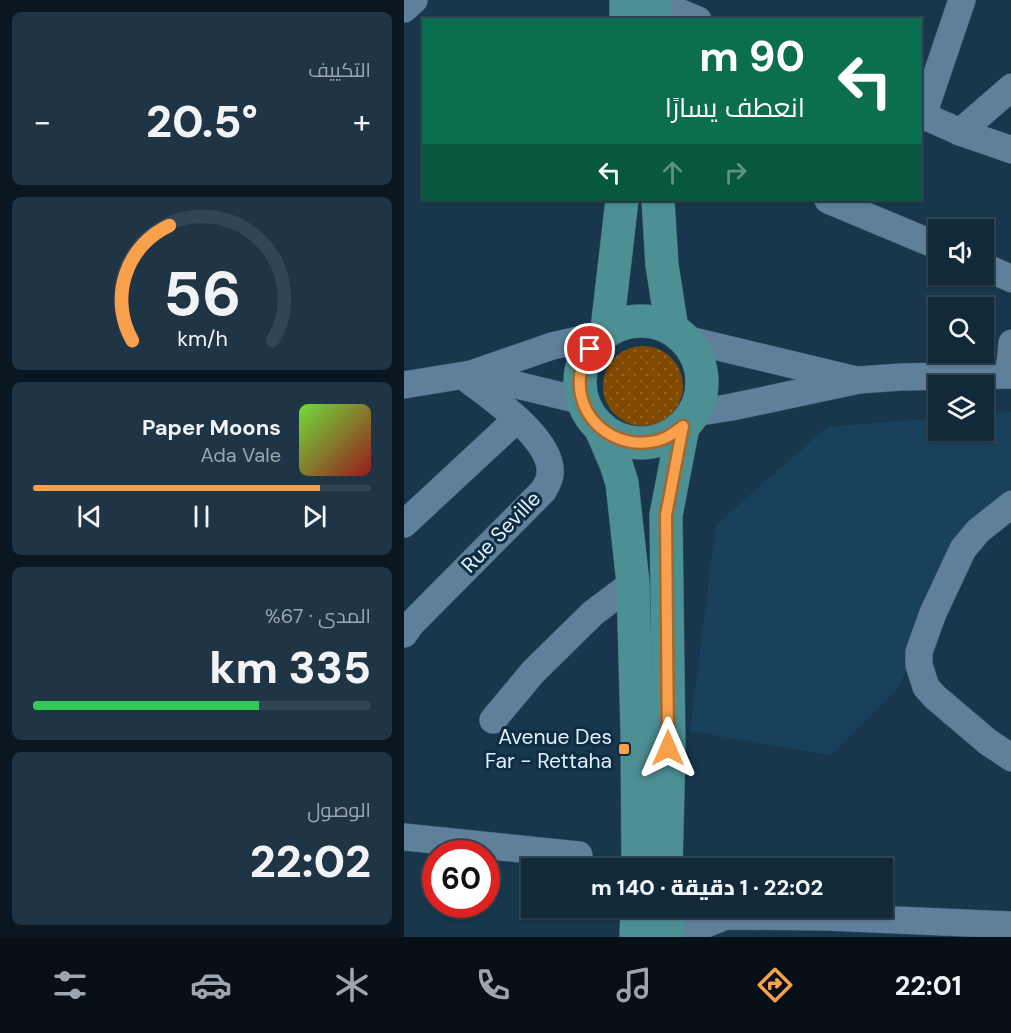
<!DOCTYPE html>
<html lang="ar">
<head>
<meta charset="utf-8">
<style>
  body { margin:0; font-family:"DM Sans",Cairo,sans-serif; background:#1f3545; color:#f1f3f6; direction:rtl; height:100vh; display:flex; flex-direction:column; font-size:22px; white-space:nowrap }
  * { box-sizing:border-box; margin:0 }
  p { font-size:20px; color:#9ca6af }
  .icon { flex:none; width:33px; height:33px; fill:none; stroke:currentColor; stroke-width:2; stroke-linecap:round; stroke-linejoin:round }
  .map { position:relative; flex:1; overflow:hidden; direction:ltr }
  .side { display:flex; flex-direction:column; gap:12px; padding:12px; background:#0a1720; width:404px }
  .side>* { flex:none }
  .guide { position:absolute; left:18px; top:18px; width:500px; height:183px; border-radius:0px; box-shadow:0 2px 4px #0004,0 0 0 2px #314554; direction:rtl; background:#0b6e4f; color:#fff; overflow:hidden }
  .tools { position:absolute; left:524px; top:219px; display:grid; gap:12px }
  .tools a { display:grid; place-items:center; width:66px; height:66px; border-radius:0px; background:#12293a; box-shadow:0 2px 4px #0004,0 0 0 2px #314554; font-size:30px }
  .speed { position:absolute; left:18px; top:840px; display:flex; gap:12px; font-size:30px; font-weight:700; text-align:center }
  .speed>* { display:grid; place-content:center; width:78px; height:78px; border-radius:50%; background:#12293a; box-shadow:0 2px 4px #0004,0 0 0 2px #314554; line-height:1 }
  .speed .limit { border:9px solid #d22; background:#fff; color:#111 }
  .pin { position:absolute; display:grid; place-items:center; width:51px; height:51px; color:#fff; margin:-26px; border:3px solid #fff; border-radius:50%; box-shadow:0 2px 6px #0007 }
  .me { position:absolute; width:66px; margin:-33px; rotate:0deg; stroke-linejoin:round; filter:drop-shadow(0 0 4px #0008) }
  .turn { display:flex; align-items:center; gap:21px; height:126px; padding:0 18px; font-size:27px }
  .turn .icon { width:78px; height:78px; stroke-width:2.5 }
  .turn b { display:block; font-size:42px; line-height:51px }
  .lanes { display:flex; align-items:center; height:57px; padding:0 18px; background:#0003; justify-content:center; gap:30px; direction:ltr }
  .lanes .off { opacity:.35 }
  .big { font-size:45px; font-weight:800; line-height:1.1 }
  .side .tile { flex:1; display:flex; flex-direction:column; justify-content:center; gap:9px; min-width:0; padding:0 21px; border-radius:9px; background:#1f3545 }
  .side .dial { align-items:center; gap:0 }
  .dial svg { height:156px; overflow:visible; fill:none; stroke:#314554; stroke-width:7; stroke-linecap:round; text-anchor:middle }
  .dial text { fill:#f1f3f6; stroke:none }
  .song { display:flex; align-items:center; gap:18px }
  .cover { width:72px; height:72px; border-radius:9px; background:linear-gradient(135deg,hsl(100 70% 55%),hsl(0 70% 35%)) }
  .played { height:6px; border-radius:3px; background:linear-gradient(90deg,#f8a04b 85%,#314554 85%) }
  .keys { display:flex; justify-content:space-around; direction:ltr }
  .heat { display:flex; justify-content:space-between; align-items:center; font-size:33px; direction:ltr }
  .charge { height:9px; border-radius:4px; background:linear-gradient(90deg,#34c759 67%,#314554 0) }
  .trip { position:absolute; left:117px; top:858px; width:372px; height:60px; border-radius:0px; background:#12293a; box-shadow:0 2px 4px #0004,0 0 0 2px #314554; font-weight:800; line-height:60px; text-align:center; direction:rtl }
  .menu { display:flex; height:96px; justify-content:space-around; align-items:center; background:#071017; color:#9ca6af }
  .menu .icon { width:42px; height:42px }
  .menu .current { color:#f8a04b }
  .menu b { font-size:27px; color:#f1f3f6 }
  main { display:flex; flex:1; min-height:0 }
  .map>svg:first-child { display:block }
  .built { fill:#1a415c }
  .grass { fill:url(#grass-dots) }
  .lines { fill:none; stroke-linecap:round; stroke-linejoin:round }
  .minor-casing { stroke:#3b5567; stroke-width:28 }
  .major-casing { stroke:#3b5567; stroke-width:34 }
  .minor { stroke:#5f809a; stroke-width:27 }
  .major { stroke:#4d9093; stroke-width:33 }
  .route-casing { stroke:#a16831; stroke-width:15 }
  .route { stroke:#f8a04b; stroke-width:10 }
  .poi-dot { fill:#f8a04b; stroke:#0d2d42; stroke-width:2 }
  .labels { text-anchor:middle; stroke-width:6; stroke-linejoin:round; paint-order:stroke }
  .street-label { font-size:21px; fill:#e3f1fd; stroke:#0d2d42 }
  .poi-label { font-size:21px; fill:#e3f1fd; stroke:#0d2d42; text-anchor:end }
</style>
</head>
<body>
<main>
<div class="map">
<svg width="608" height="937" viewBox="0 0 608 937">
  <defs>
    <pattern id="grass-dots" width="8" height="8" patternUnits="userSpaceOnUse" patternTransform="scale(1.5)"><rect width="8" height="8" fill="#824902"/><path d="M2 2h.1M6 6h.1" fill="none" stroke="#946428" stroke-width="1.8" stroke-linecap="round"/></pattern>
  </defs>
  <rect width="100%" height="100%" fill="#18374d"/>
  <polygon class="built" points="607,412 607,493 568,529 494,688 427,755 286,731 312,525 423,427 534,418 534,430 579,430 579,414"/>
  <circle class="grass" cx="239" cy="386" r="40"/>
  <g class="lines">
    <g class="minor-casing">
      <g id="minor">
        <polyline points="251,6 277,13 294,20"/>
        <polyline points="0,9 10,0"/>
        <polyline points="516,114 556,132 608,150"/>
        <polyline points="519,115 558,0"/>
        <polyline points="556,132 608,87"/>
        <polyline points="424,200 534,246"/>
        <polyline points="579,266 608,279"/>
        <polyline points="281,339 448,379"/>
        <polyline points="67,374 179,401"/>
        <polyline points="605,375 608,343"/>
        <polyline points="0,385 67,374 148,346 197,335"/>
        <polyline points="290,413 328,407 455,380 497,377 608,375"/>
        <polyline points="608,504 574,531 559,549 529,613 515,652 515,665 522,687 531,697 584,742 608,758"/>
        <polyline points="0,524 113,419"/>
        <path d="M0,634L7,624L139,491C142,486 146,480 146,474C150,439 84,395 59,376"/>
        <polyline points="89,720 129,672 189,613 229,583"/>
        <polyline points="0,837 175,855"/>
        <polyline points="270,937 322,916 423,917 608,925"/>
      </g>
    </g>
    <g class="major-casing">
      <g id="major">
        <polyline points="222,0 222,20"/>
        <polyline points="250,20 251,0"/>
        <polyline points="254,200 258,265 268,329"/>
        <circle cx="237" cy="382" r="61"/>
        <polyline points="203,329 218,200"/>
        <polyline points="197,429 212,464 218,483 229,583 233,732 234,868"/>
        <polyline points="262,868 265,749 262,515 279,427"/>
        <polyline points="264,908 264,937"/>
        <polyline points="232,937 233,908"/>
      </g>
    </g>
    <use href="#minor" class="minor"/>
    <use href="#major" class="major"/>
  </g>
  <g class="lines">
    <g class="route-casing">
      <path id="route" d="M186,349C183,354 179,360 178,366C166,409 202,448 246,442C259,441 269,434 279,426L262,515L264,748"/>
    </g>
    <use href="#route" class="route"/>
  </g>
  <rect class="poi-dot" x="214" y="743" width="12" height="12" rx="3"/>
  <g class="labels">
    <g class="street-label">
      <text transform="translate(97 532) rotate(-46)" y="7">Rue Seville</text>
    </g>
    <g class="poi-label">
      <text x="208" y="744">Avenue Des<tspan x="208" dy="24">Far - Rettaha</tspan></text>
    </g>
  </g>
</svg>
<div class="tools">
<a><svg class="icon" aria-label="sound" viewBox="0 0 24 24"><path d="M4 9h4l5-4v14l-5-4H4zM17 9q2 3 0 6"/></svg></a>
<a><svg class="icon" aria-label="search" viewBox="0 0 24 24"><circle cx="10" cy="10" r="6"/><path d="M15 15l6 6"/></svg></a>
<a><svg class="icon" aria-label="layers" viewBox="0 0 24 24"><path d="M12 4l9 5-9 5-9-5zM3 14l9 5 9-5"/></svg></a>
</div>
<div class="speed"><div class="limit">60</div></div>
<div class="pin" style="left:186px;top:349px;background:#d93025"><svg class="icon" aria-label="arrive" viewBox="0 0 24 24"><path d="M6 21V4h12l-3 4 3 4H6"/></svg></div>
<svg class="me" style="left:264px;top:748px" viewBox="-20 -20 40 40"><path d="M0-17L14 15 0 8-14 15z" fill="#f8a04b" stroke="#fff" stroke-width="4"/></svg>
<div class="trip">22:02 · 1 دقيقة · 140 m</div>
<div class="guide">
<div class="turn"><svg class="icon" aria-label="left" viewBox="0 0 24 24"><path d="M17 20v-9H6M10 6l-5 5 5 5"/></svg><div><b>90 m</b>انعطف يسارًا</div></div>
<div class="lanes"><svg class="icon" aria-label="left" viewBox="0 0 24 24"><path d="M17 20v-9H6M10 6l-5 5 5 5"/></svg><svg class="icon off" aria-label="ahead" viewBox="0 0 24 24"><path d="M12 20V5M6 11l6-6 6 6"/></svg><svg class="icon off" aria-label="right" viewBox="0 0 24 24"><path d="M7 20v-9h11M14 6l5 5-5 5"/></svg></div>
</div>
</div>
<section class="side">
<div class="tile"><p>التكييف</p>
<div class="heat"><a>−</a><b class="big">20.5°</b><a>+</a></div>
</div>
<div class="tile dial"><svg viewBox="0 0 100 80">
<path d="M14 69A42 42 0 1 1 86 69"/>
<path d="M14 69A42 42 0 0 1 33 10" stroke="#f8a04b"/>
<text x="50" y="56" font-size="32" font-weight="700">56</text>
<text x="50" y="72" font-size="11">km/h</text>
</svg></div>
<div class="tile">
<div class="song"><i class="cover"></i><div><b>Paper Moons</b><p>Ada Vale</p></div></div>
<div class="played"></div>
<div class="keys"><svg class="icon" aria-label="previous" viewBox="0 0 24 24"><path d="M18 5L8 12l10 7zM5 5v14"/></svg><svg class="icon" aria-label="pause" viewBox="0 0 24 24"><path d="M8 5v14M16 5v14"/></svg><svg class="icon" aria-label="next" viewBox="0 0 24 24"><path d="M6 5l10 7-10 7zM19 5v14"/></svg></div>
</div>
<div class="tile"><p>المدى · 67%</p><b class="big">335 km</b><div class="charge"></div></div>
<div class="tile"><p>الوصول</p><b class="big">22:02</b></div>
</section>
</main>
<nav class="menu">
<b>22:01</b>
<svg class="icon current" aria-label="directions" viewBox="0 0 24 24"><path d="M12 3l9 9-9 9-9-9zM9 14v-3h6M13 9l2 2-2 2"/></svg>
<svg class="icon" aria-label="music" viewBox="0 0 24 24"><path d="M9 18V5l10-2v13"/><circle cx="6" cy="18" r="3"/><circle cx="16" cy="16" r="3"/></svg>
<svg class="icon" aria-label="phone" viewBox="0 0 24 24"><path d="M5 4h4l2 5-3 2q2 4 5 5l2-3 5 2v4C11 20 4 13 5 4z"/></svg>
<svg class="icon" aria-label="climate" viewBox="0 0 24 24"><path d="M12 3v18M4 7l16 10M4 17L20 7"/></svg>
<svg class="icon" aria-label="car" viewBox="0 0 24 24"><path d="M5 17H2v-5l4-1 3-4h7l3 4 3 1v5h-3M9 17h6M6 11h13"/><circle cx="7" cy="17" r="2"/><circle cx="17" cy="17" r="2"/></svg>
<svg class="icon" aria-label="filters" viewBox="0 0 24 24"><path d="M4 7h16M4 17h16"/><circle cx="9" cy="7" r="2"/><circle cx="15" cy="17" r="2"/></svg>
</nav>
</body>
</html>
